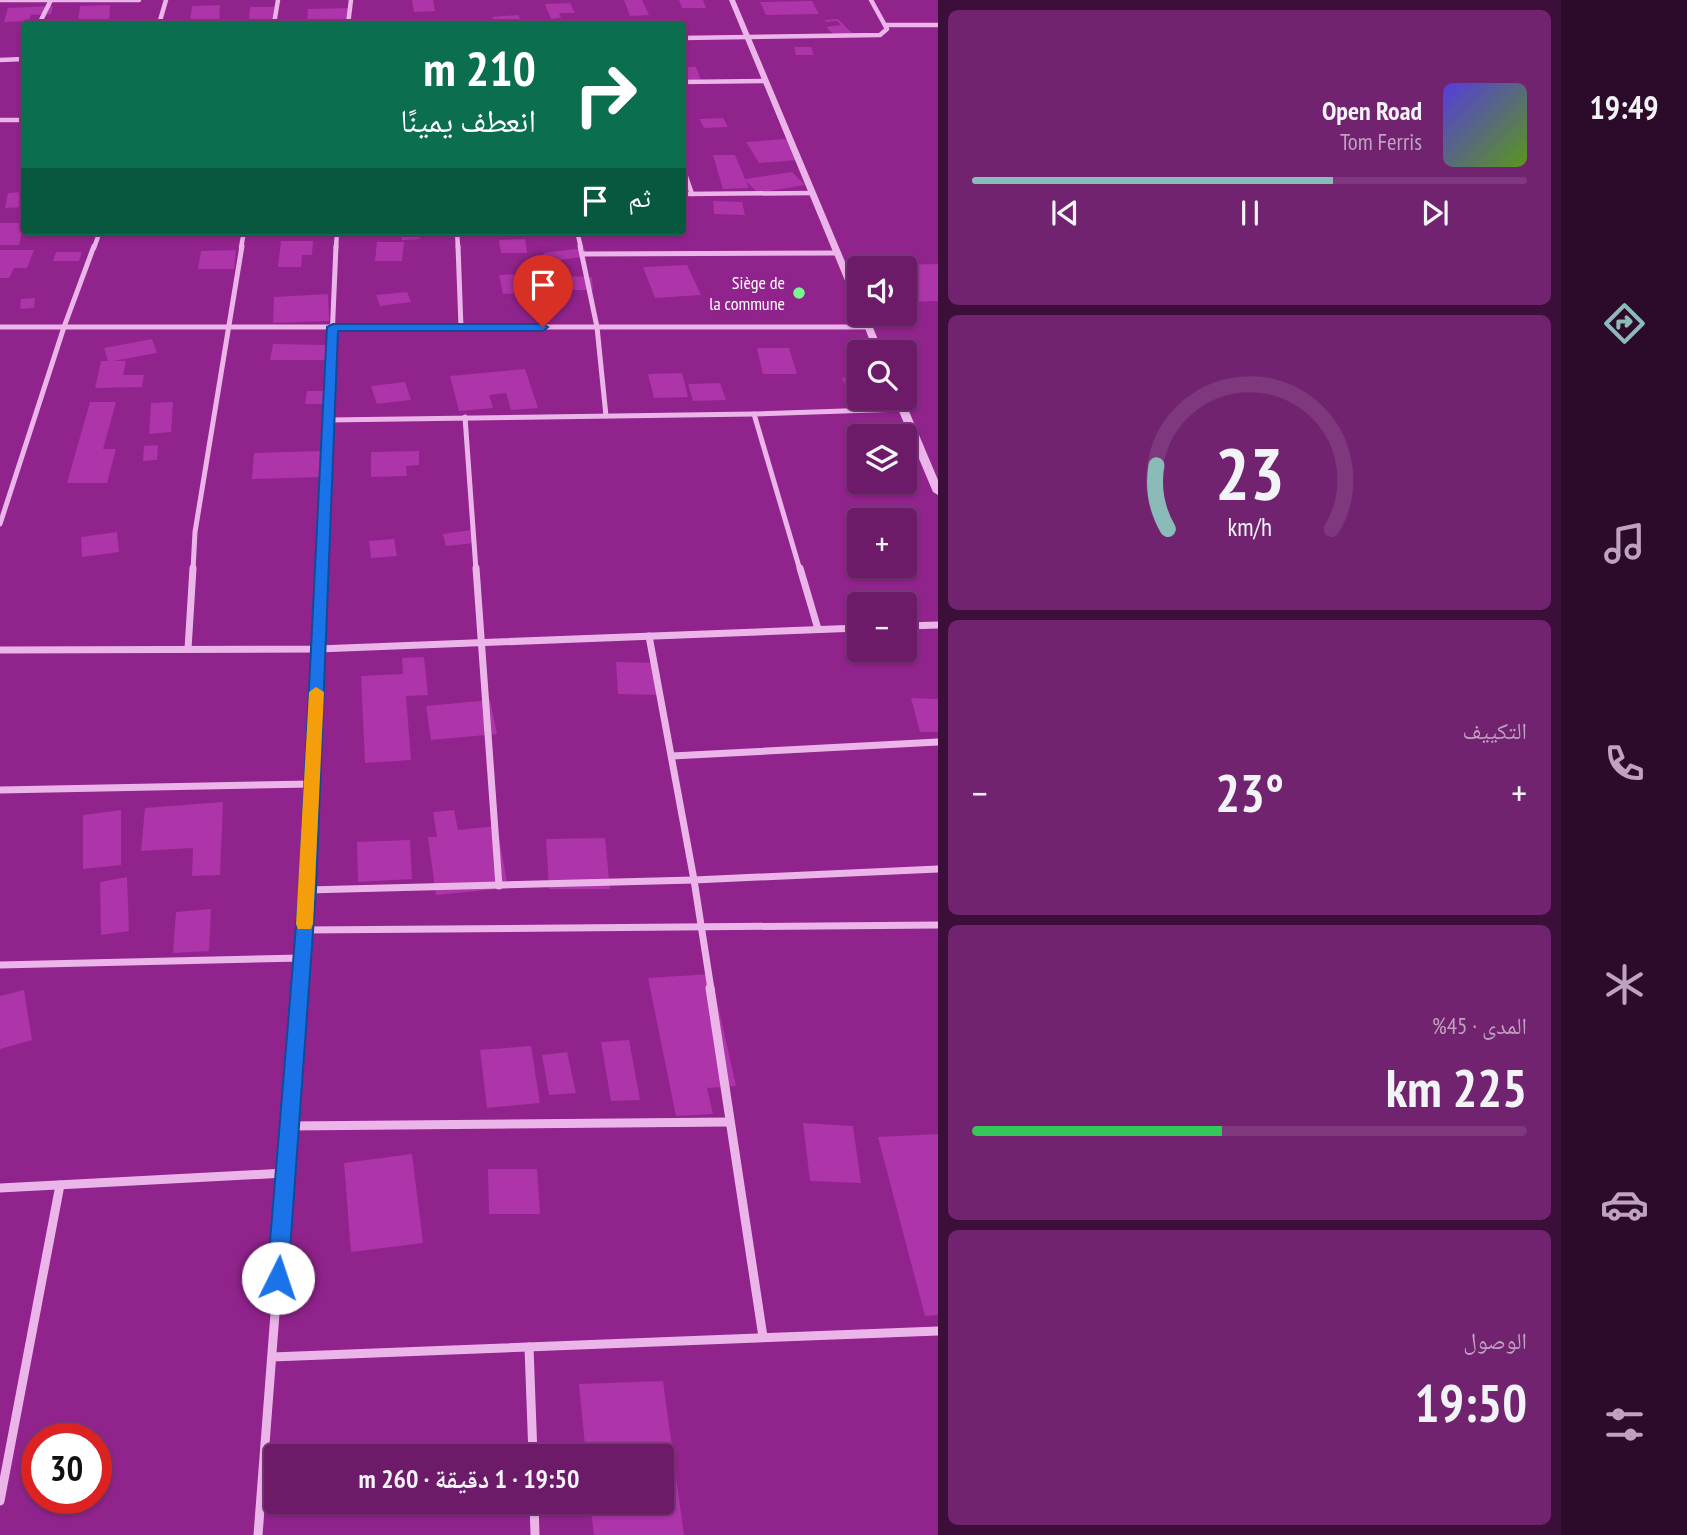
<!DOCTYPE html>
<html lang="ar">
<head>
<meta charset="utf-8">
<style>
  body { margin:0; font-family:"PT Sans Narrow","Noto Naskh Arabic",sans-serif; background:#72236f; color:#f1f3f6; direction:rtl; height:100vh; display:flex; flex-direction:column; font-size:26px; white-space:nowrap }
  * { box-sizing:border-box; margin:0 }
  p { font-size:23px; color:#bfa1c0 }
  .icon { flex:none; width:38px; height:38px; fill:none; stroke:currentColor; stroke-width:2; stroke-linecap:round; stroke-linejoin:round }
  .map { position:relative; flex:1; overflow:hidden; direction:ltr }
  .side { display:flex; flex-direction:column; gap:10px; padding:10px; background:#3c0e3a; width:623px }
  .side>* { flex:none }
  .top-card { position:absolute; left:21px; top:21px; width:665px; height:214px; border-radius:7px; box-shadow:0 2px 5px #0004,0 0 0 2px #7f387d; direction:rtl; background:#0b6e4f; color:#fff; overflow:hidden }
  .tools { position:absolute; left:847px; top:256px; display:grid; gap:14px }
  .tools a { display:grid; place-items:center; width:70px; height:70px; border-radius:7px; background:#6d1a69; box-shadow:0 2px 5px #0004,0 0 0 2px #7f387d; font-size:35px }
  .speed { position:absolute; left:21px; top:1423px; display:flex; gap:14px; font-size:35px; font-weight:700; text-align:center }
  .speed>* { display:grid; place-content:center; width:91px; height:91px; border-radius:50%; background:#6d1a69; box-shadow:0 2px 5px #0004,0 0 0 2px #7f387d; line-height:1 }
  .speed .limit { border:10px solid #d22; background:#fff; color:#111 }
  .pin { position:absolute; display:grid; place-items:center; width:60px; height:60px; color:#fff; margin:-72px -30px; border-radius:50% 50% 50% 0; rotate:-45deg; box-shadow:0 0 7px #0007 }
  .pin .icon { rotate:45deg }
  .me { position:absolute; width:77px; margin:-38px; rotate:4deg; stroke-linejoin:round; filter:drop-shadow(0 0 5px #0008) }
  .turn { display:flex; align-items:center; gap:24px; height:147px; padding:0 35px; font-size:32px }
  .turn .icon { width:91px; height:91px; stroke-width:2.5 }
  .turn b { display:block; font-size:49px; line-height:60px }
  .then { display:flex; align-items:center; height:66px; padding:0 35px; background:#0003; gap:14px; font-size:26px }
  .big { font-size:52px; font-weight:700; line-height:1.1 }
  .side .card { flex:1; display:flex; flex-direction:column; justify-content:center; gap:10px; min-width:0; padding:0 24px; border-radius:10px; background:#72236f }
  .side .dial { align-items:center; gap:0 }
  .dial svg { height:182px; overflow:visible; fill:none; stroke:#7f387d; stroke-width:7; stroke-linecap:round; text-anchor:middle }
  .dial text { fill:#f1f3f6; stroke:none }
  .song { display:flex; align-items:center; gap:21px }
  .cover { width:84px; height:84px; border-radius:10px; background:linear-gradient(135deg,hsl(250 70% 55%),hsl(90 70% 35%)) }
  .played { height:7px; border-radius:4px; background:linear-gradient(90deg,#8bbbb9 65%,#7f387d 65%) }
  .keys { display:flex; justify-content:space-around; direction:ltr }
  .heat { display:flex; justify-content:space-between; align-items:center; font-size:38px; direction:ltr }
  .charge { height:10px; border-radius:5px; background:linear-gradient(90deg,#34c759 45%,#7f387d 0) }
  .trip { position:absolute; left:264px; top:1444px; width:410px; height:70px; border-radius:7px; background:#6d1a69; box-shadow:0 2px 5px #0004,0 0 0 2px #7f387d; font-weight:700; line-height:70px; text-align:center; direction:rtl }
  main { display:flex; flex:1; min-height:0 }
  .dock { display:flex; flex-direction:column; width:126px; justify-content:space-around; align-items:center; background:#2c0a2a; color:#bfa1c0 }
  .dock .icon { width:49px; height:49px }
  .dock .active { color:#8bbbb9 }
  .dock b { font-size:32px; color:#f1f3f6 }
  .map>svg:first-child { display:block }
  .building { fill:#ad34a9 }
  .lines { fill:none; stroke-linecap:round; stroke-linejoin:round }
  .minor-far3 { stroke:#ecb5ea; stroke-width:4.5 }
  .minor-far2 { stroke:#ecb5ea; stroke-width:5 }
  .minor-far1 { stroke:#ecb5ea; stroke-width:7 }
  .minor { stroke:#ecb5ea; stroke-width:9 }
  .tertiary { fill:#ecb5ea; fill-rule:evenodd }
  .route { fill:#1a73e8; stroke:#114b97; stroke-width:2 }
  .slow { fill:#f59e0b }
  .poi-dot { fill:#78f791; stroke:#91238c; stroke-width:2.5 }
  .labels { text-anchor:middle; stroke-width:7; stroke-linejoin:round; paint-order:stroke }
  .far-poi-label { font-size:18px; fill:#fff; stroke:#91238c; text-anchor:end }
</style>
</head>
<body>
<main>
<nav class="dock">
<b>19:49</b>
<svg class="icon active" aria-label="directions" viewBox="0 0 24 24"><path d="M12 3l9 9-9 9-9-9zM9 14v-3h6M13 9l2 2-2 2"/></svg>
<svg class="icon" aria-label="music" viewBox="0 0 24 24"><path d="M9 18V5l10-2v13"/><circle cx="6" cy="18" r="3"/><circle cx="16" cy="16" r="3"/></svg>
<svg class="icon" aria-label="phone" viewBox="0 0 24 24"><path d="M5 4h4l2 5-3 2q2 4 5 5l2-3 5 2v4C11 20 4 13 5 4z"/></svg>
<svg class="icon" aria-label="climate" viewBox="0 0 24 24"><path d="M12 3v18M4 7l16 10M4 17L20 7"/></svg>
<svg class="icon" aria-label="car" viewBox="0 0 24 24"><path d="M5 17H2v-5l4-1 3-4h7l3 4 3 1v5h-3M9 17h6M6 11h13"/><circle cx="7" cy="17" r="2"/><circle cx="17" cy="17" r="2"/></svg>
<svg class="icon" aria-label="filters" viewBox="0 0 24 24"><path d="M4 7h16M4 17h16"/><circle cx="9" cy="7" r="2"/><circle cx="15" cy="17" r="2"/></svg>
</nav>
<section class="side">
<div class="card">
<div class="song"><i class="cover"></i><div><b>Open Road</b><p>Tom Ferris</p></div></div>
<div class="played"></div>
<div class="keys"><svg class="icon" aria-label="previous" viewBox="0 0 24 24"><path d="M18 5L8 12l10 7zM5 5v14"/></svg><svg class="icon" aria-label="pause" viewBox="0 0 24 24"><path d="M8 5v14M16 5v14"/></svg><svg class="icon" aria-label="next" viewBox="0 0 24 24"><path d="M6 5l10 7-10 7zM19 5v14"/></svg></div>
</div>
<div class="card dial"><svg viewBox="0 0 100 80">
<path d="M14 69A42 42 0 1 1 86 69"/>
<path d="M14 69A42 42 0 0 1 9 41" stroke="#8bbbb9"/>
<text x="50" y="56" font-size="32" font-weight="700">23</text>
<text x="50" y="72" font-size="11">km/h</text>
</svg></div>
<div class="card"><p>التكييف</p>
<div class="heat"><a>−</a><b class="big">23°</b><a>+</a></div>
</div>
<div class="card"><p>المدى · 45%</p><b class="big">225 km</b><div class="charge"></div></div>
<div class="card"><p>الوصول</p><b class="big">19:50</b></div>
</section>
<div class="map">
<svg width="938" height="1535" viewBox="0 0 938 1535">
  <rect width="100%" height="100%" fill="#91238c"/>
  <g class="building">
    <polygon points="412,0 433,0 435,11 414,12"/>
    <polygon points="624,0 642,0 649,15 630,16"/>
    <polygon points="679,0 703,0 706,8 682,8"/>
    <polygon points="812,1 819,14 766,15 760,2"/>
    <polygon points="570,3 575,13 559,13 561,18 551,19 545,4"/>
    <polygon points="110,5 109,22 78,23 80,6"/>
    <polygon points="220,5 219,22 190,23 192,6"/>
    <polygon points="53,6 51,14 31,15 29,21 4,22 8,8"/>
    <polygon points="250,7 276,7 276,20 249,20"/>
    <polygon points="350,8 350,24 307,24 308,9"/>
    <polygon points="518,15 523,24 496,24 492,17"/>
    <polygon points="838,19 852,33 834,35 826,27 841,25 837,21 827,22 824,20"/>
    <polygon points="794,47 811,47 814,55 796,55"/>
    <polygon points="682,67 696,67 701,80 682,80"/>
    <polygon points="723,118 728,127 704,128 699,119"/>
    <polygon points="786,139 799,160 759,163 746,142"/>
    <polygon points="713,155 735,155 745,179 792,172 805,185 758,193 746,181 749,188 723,189"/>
    <polygon points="24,192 24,207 5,208 8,193"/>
    <polygon points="713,201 742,202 745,215 714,214"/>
    <polygon points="0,223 24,223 19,245 0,245"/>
    <polygon points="401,231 418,231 420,239 402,240"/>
    <polygon points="525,239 527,253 501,253 499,240"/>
    <polygon points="281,241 313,241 312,255 302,255 301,267 278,267"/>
    <polygon points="377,242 404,242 402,261 375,261"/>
    <polygon points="584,248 588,256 560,260 565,269 552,270 543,253"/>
    <polygon points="0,250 34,250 27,268 14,268 9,278 0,278"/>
    <polygon points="236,250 234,269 198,269 201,251"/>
    <polygon points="56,252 82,252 79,261 53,261"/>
    <polygon points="938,264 938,301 908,302 905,297 905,268 897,265"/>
    <polygon points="687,265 701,295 655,298 643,267"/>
    <polygon points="525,274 530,293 503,294 499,275"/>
    <polygon points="562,276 592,277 593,290 563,290"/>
    <polygon points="407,292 411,302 380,306 376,295"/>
    <polygon points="328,294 329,321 273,323 274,297"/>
    <polygon points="35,298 34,308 20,309 21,299"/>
    <polygon points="152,339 157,353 113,361 126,361 123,375 144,375 142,387 95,388 101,361 108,361 104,348"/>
    <polygon points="273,344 330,345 327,360 270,360"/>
    <polygon points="757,348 789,348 797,374 763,374"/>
    <polygon points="525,369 538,408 511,410 506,393 489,395 493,408 459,411 450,376"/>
    <polygon points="682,373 688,397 654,398 648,374"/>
    <polygon points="859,377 859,397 887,397 891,406 854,407 842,378"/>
    <polygon points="405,382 411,400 377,404 371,386"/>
    <polygon points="720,383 726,400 693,401 688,384"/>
    <polygon points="307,391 327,391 325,404 305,404"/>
    <polygon points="90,402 116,402 103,449 116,449 107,483 67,483"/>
    <polygon points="173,402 171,432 149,434 151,403"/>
    <polygon points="158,445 157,460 143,461 144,446"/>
    <polygon points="321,451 320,477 252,479 254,453"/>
    <polygon points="419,451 419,465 406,466 407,476 371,477 371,452"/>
    <polygon points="471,530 475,543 446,546 443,534"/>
    <polygon points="117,532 119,552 82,557 81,537"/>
    <polygon points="394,539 397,556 371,558 369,541"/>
    <polygon points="424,657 428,695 406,696 411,760 365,763 361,676 403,674 402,658"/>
    <polygon points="616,662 656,663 659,695 618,694"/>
    <polygon points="911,698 938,699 938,732 920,732"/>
    <polygon points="490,700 497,734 431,740 426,706"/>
    <polygon points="223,802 220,875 192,876 193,848 141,851 145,808"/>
    <polygon points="121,810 121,865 83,869 83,815"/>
    <polygon points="454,810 458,830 497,826 508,888 436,895 428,837 437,837 433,812"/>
    <polygon points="605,838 610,889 549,889 546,839"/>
    <polygon points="410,840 412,879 358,882 357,842"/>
    <polygon points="127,877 129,931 101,935 100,882"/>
    <polygon points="211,909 209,951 173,953 176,912"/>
    <polygon points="711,974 736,1086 707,1088 713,1114 676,1116 648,978"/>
    <polygon points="24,990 32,1040 0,1049 0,996"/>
    <polygon points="629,1040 640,1100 611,1101 601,1042"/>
    <polygon points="531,1046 540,1103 487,1108 480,1050"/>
    <polygon points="567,1052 576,1093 549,1095 542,1055"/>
    <polygon points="803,1123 853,1126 861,1183 810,1181"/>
    <polygon points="938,1134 938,1315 925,1316 878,1137"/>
    <polygon points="412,1154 423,1243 351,1252 344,1163"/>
    <polygon points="488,1169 537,1169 540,1214 489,1214"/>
    <polygon points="663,1381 684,1535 594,1535 590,1502 662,1502 662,1456 586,1456 579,1384"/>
  </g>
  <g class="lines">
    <g class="minor-far3">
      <polyline points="0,0 139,0"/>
      <polyline points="39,24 51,0"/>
      <polyline points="159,24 166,0"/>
      <polyline points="274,24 278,0"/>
      <polyline points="348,24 351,0"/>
      <polyline points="885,25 938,25"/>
      <polyline points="682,38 880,35 887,29 871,0"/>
      <polyline points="0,60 24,59"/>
      <polyline points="682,82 766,81"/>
      <polyline points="0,120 24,120"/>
      <polyline points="682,165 692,194"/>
      <polyline points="682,194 813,193"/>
      <polyline points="457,231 458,248"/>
      <polyline points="577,231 581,248"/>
      <polyline points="94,248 100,231"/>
      <polyline points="241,248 244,231"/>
      <polyline points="336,248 337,231"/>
    </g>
    <g class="minor-far2">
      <polyline points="458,246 461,327"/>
      <polyline points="580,246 597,327 606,416"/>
      <polyline points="582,254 838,253"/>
      <polyline points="0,327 869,327"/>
      <polyline points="754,414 800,570"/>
      <polyline points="465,417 476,570"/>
      <polyline points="329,420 754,414 903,409"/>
      <polyline points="0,524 64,327 94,246"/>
      <polyline points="193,570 195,532 242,246"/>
      <polyline points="322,570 336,246"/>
    </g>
    <g class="minor-far1">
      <polyline points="476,568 499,886"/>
      <polyline points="800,568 818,629"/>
      <polyline points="905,626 938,625"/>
      <polyline points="649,636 694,880 711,989"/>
      <polyline points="188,649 193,568"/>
      <polyline points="0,650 318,649 859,628"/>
      <polyline points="672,756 938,742"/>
      <polyline points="0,790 312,784"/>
      <polyline points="307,890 694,880 938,869"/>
      <polyline points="304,930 938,925"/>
      <polyline points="0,965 302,958"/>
      <polyline points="299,989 307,890 322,568"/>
    </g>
    <g class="minor">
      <polyline points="710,988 763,1337"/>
      <polyline points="289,1126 730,1122"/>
      <polyline points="0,1188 285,1173"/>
      <polyline points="529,1347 533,1456"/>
      <polyline points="272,1357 938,1331"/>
      <polyline points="0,1501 60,1185"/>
      <polyline points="534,1502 535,1535"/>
      <polyline points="258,1535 300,988"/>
    </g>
    <g class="tertiary">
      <polygon points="729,0 735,0 859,295 859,308 855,305"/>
      <polygon points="859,312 867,313 883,352 874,352"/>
      <polygon points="893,397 903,397 938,480 938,495 933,492"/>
    </g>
  </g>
  <polygon class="route" points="333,324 543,324 548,327 543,331 338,331 316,890 288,1278 285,1285 278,1288 270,1285 267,1278 299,890 327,327"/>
  <polygon class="slow" points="316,687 324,692 313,924 311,929 298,929 296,924 309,692"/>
  <circle class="poi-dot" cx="799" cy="293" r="7"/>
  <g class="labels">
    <g class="far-poi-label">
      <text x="785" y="289">Siège de<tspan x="785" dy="21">la commune</tspan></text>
    </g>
  </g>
</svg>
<div class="tools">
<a><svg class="icon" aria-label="sound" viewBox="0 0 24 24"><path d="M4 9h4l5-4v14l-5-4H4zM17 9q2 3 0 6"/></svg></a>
<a><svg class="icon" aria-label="search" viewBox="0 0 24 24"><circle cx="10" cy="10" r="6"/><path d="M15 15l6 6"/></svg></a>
<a><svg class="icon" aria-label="layers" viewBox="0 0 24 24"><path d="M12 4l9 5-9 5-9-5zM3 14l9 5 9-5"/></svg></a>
<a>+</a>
<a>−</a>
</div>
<div class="speed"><div class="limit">30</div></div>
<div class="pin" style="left:543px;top:327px;background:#d93025"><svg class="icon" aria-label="arrive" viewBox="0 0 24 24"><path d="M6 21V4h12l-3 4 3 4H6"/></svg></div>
<svg class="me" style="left:278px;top:1278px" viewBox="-20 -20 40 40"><circle r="19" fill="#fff"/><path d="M0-13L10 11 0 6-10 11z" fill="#1a73e8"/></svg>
<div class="trip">19:50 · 1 دقيقة · 260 m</div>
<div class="top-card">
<div class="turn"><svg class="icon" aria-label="right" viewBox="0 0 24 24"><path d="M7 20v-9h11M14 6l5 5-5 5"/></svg><div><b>210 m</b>انعطف يمينًا</div></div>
<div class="then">ثم<svg class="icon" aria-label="arrive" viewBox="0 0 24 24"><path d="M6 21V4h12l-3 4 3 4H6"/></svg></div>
</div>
</div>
</main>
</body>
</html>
